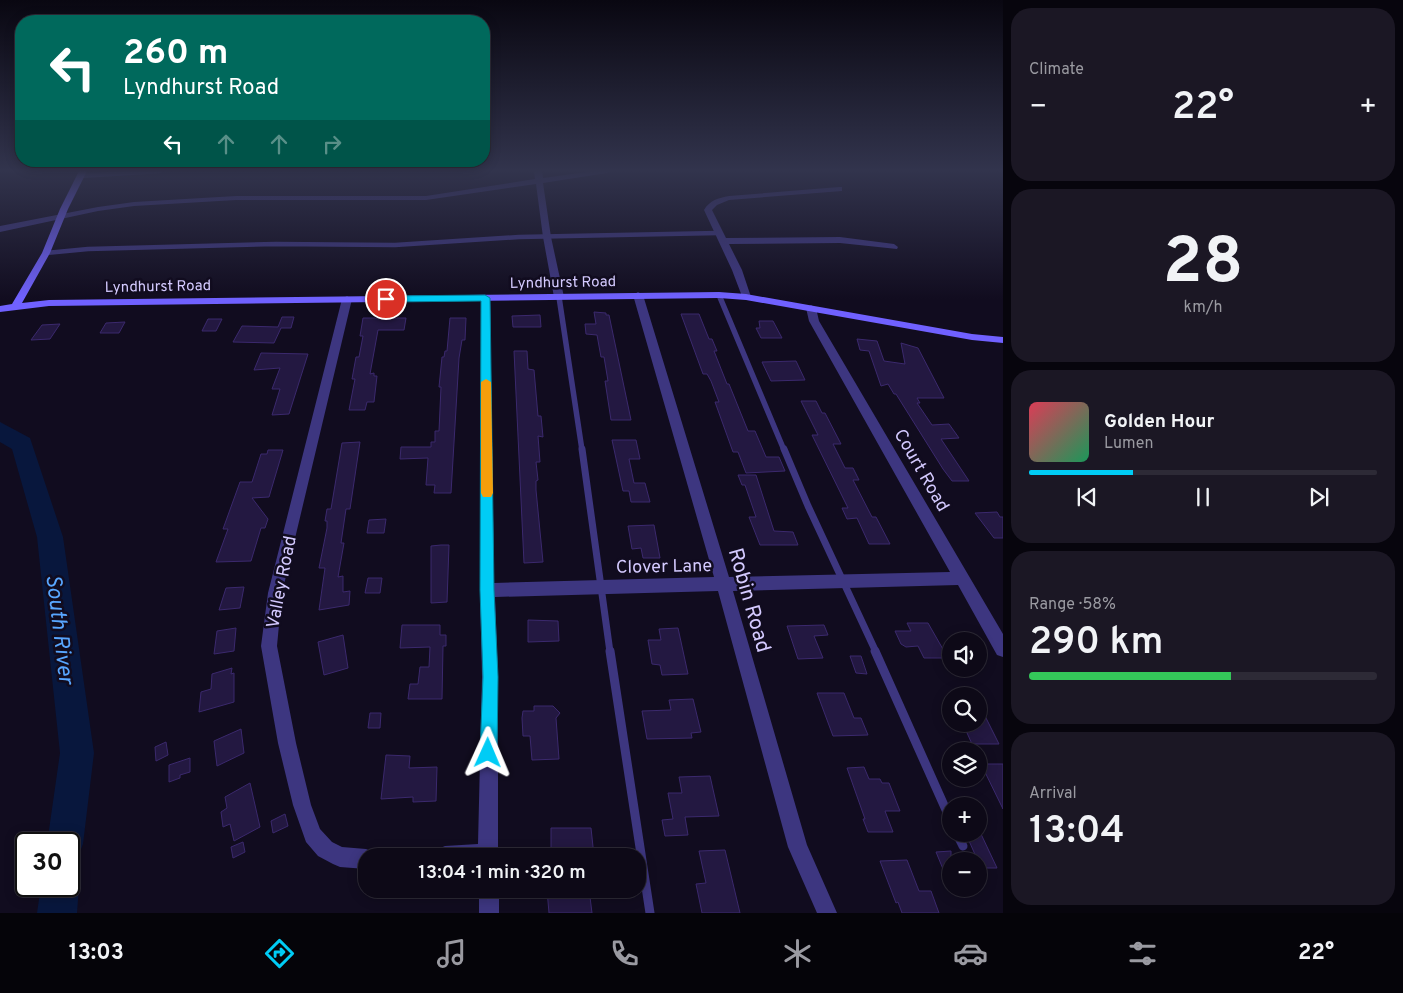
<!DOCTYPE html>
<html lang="en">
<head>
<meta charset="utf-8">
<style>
  body { margin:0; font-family:Overpass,sans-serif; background:#1b1724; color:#f1f3f6; height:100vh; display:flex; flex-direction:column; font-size:19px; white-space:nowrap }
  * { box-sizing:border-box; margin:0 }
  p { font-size:16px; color:#9a9aa1 }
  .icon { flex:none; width:28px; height:28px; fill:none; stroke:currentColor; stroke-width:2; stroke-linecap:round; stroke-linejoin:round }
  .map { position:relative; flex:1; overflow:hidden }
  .panel { display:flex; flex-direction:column; gap:8px; padding:8px; background:#07050d; width:400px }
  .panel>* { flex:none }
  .hud { position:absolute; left:15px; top:15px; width:475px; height:152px; border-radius:20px; box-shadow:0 2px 12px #0003,0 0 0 1px #2d2a36; background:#00695c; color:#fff; overflow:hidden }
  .controls { position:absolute; left:942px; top:632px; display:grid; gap:10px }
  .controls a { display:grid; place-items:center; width:45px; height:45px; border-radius:50%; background:#0d0917; box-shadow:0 2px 12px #0003,0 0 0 1px #2d2a36; font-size:25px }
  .speed { position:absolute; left:15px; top:832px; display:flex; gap:10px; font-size:25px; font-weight:700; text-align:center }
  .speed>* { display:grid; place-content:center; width:65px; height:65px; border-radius:50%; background:#0d0917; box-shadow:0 2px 12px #0003,0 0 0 1px #2d2a36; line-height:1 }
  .speed .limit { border:2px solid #111; border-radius:8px; background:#fff; color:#111 }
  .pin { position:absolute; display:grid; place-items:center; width:42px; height:42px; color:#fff; margin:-21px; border:2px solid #fff; border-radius:50%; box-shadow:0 1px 5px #0007 }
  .me { position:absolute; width:55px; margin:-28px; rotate:1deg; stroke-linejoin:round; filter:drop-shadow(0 0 4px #0008) }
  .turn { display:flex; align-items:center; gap:18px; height:105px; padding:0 25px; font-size:22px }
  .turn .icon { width:65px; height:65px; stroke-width:2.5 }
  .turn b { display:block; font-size:35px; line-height:42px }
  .lanes { display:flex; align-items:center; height:48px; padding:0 25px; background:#0003; justify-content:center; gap:25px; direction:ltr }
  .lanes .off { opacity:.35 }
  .big { font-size:38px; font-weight:600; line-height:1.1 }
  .panel .widget { flex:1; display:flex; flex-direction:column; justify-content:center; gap:8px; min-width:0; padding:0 18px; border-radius:20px; background:#1b1724 }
  .panel .dial { align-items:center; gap:0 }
  .dial b { font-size:65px; line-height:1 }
  .song { display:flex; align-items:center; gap:15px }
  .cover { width:60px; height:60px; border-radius:8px; background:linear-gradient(135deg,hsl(350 70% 55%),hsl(150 70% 35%)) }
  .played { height:5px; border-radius:2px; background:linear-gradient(90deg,#00ccf5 30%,#2d2a36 30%) }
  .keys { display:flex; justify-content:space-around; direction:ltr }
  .heat { display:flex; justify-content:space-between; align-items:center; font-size:28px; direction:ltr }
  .charge { height:8px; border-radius:4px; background:linear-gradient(90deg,#34c759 58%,#2d2a36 0) }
  .trip { position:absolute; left:358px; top:848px; width:288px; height:50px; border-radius:20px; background:#0d0917; box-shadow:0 2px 12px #0003,0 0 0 1px #2d2a36; font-weight:600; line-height:50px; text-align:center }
  .tab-bar { display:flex; height:80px; justify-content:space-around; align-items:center; background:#050409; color:#9a9aa1 }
  .tab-bar .icon { width:35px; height:35px }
  .tab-bar .selected { color:#00ccf5 }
  .tab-bar b { font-size:22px; color:#f1f3f6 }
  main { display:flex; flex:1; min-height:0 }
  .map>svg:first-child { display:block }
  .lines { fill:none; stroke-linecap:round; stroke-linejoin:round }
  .river { fill:#08173d; fill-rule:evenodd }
  .building { fill:#231841; stroke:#3b296d }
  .lane-far3 { stroke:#3d3680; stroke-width:4.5 }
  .lane-far2 { stroke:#3d3680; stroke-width:5.5 }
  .lane-far1 { stroke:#3d3680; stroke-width:7 }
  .lane { stroke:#3d3680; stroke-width:9 }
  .street { fill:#3d3680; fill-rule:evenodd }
  .secondary { fill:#7061ff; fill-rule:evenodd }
  .route { fill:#00ccf5; stroke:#00859f }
  .slow { fill:#f59e0b }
  .labels { text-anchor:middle; stroke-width:5; stroke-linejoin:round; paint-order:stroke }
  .far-street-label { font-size:15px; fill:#d4caff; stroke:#110c1f }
  .street-label { font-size:18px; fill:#d4caff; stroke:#110c1f }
  .near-street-label { font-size:21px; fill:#d4caff; stroke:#110c1f }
  .near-water-label { font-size:22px; font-style:italic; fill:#58a6ff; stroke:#110c1f }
</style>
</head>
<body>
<main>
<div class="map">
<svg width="1003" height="913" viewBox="0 0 1003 913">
  <rect width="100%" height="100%" fill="#110c1f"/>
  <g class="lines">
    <g class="river">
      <polygon points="0,422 30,438 63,537 94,753 83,844 78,857 69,861 69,844 47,844 60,753 37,537 12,449 0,442"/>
      <polygon points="69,871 74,872 79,886 77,913 37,913 41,886 69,886"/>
    </g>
  </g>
  <g class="building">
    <polygon points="594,312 606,313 606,315 609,315 631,420 611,420 605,381 608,381 604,357 601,357 597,335 586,334 585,324 596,324"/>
    <polygon points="681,314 699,314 709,339 712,339 717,351 714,351 727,384 729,384 748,431 755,431 766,457 779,457 785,471 746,473 738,452 733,452 715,402 719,402 711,381 707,374 703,374"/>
    <polygon points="540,315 541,327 513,327 512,316"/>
    <polygon points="282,317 294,317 291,328 281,328 274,343 233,342 242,326 278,327"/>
    <polygon points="363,318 406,318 404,330 378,330 370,374 374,373 374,376 377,376 374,402 367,402 365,410 349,410 354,384 355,379 352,379 356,357 359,357 363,336 360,336"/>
    <polygon points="450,318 466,318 465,340 462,340 459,358 451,493 434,493 435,485 426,485 428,458 400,459 401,447 431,447 431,442 435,442 435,431 439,431 441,387 439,387 442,357 444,357 445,351 447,351"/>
    <polygon points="208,319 222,319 216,331 202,331"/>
    <polygon points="759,321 773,321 782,338 761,338 756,328 760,328"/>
    <polygon points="125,322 119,333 100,333 106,323"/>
    <polygon points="60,324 50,339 31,340 42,325"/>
    <polygon points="857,339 877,341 884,361 905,364 901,343 918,348 944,398 917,398 920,403 917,403 932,425 949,424 959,438 941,439 969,481 952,481 943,469 896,394 894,394 888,384 881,386 869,351 860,350"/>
    <polygon points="514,351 527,351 528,369 534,370 538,416 541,416 543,437 538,436 540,462 536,462 538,480 536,481 536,490 543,562 524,563"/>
    <polygon points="261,353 308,354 289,414 272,415 280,389 272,389 280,368 254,370"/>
    <polygon points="796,361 805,380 771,381 762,362"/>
    <polygon points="801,401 816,401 822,413 825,413 841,444 833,444 845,468 853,468 859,480 853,480 872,517 876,517 890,544 869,544 857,518 847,519 842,508 848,508 812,435 818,435"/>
    <polygon points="612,440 636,440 640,459 629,459 634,483 645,483 650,502 631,502 629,491 623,491"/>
    <polygon points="360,442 350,509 346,509 341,543 344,543 338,577 343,576 343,592 350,591 349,605 319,610 325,568 319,568 327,528 327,521 325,521 327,509 331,509 342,443"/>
    <polygon points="268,450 283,450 269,497 252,498 268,519 265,528 261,528 251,561 216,562 228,529 223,529 240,482 252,482 261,454 267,454"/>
    <polygon points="738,475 756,475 774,531 793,532 798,545 760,545 749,517 756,517 745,485 742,485"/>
    <polygon points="997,512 1000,517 1003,517 1003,538 994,538 975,513"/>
    <polygon points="386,519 384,533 367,533 369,520"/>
    <polygon points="654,525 660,558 643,558 641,548 632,549 628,526"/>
    <polygon points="441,545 449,545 447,602 431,603 431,546"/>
    <polygon points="368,578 382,578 380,593 365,593"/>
    <polygon points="244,587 240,608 219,610 226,588"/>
    <polygon points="528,620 558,621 559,641 528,642"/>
    <polygon points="907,623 928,623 948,658 924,658 918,646 906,647 901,644 895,631 911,631"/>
    <polygon points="402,625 440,625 440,635 446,635 446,646 443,646 442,699 408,699 410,684 418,684 420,667 429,667 430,647 400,648"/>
    <polygon points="824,625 828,635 814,636 823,658 798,659 787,626"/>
    <polygon points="236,628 234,651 214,654 217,631"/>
    <polygon points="678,628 688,674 662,675 660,665 652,664 648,640 661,640 659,629"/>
    <polygon points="343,635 348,668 324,675 318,642"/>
    <polygon points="850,656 861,656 867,674 856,673"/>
    <polygon points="232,668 231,674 234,673 234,702 199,712 201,692 211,689 212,674"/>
    <polygon points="817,693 844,693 854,718 861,718 868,735 833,736"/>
    <polygon points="693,699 701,732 691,733 692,738 647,739 642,711 671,710 669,700"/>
    <polygon points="979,704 999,744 972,744 963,724 979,724"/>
    <polygon points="534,706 553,706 560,713 556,718 559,759 532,760 530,736 523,736 522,718 523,711 534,711"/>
    <polygon points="370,713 381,713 380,728 368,728"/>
    <polygon points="241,729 244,753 217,766 214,741"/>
    <polygon points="166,742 168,755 156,761 155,747"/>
    <polygon points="386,755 410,756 409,768 437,767 436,801 413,802 413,797 381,799"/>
    <polygon points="190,758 190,772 180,775 180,778 169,782 169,765"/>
    <polygon points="981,764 1003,764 1003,809"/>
    <polygon points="864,767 869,779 880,779 882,783 889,783 900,811 885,811 893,832 868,832 863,819 865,819 847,768"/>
    <polygon points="710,776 719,816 685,817 688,835 665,836 662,820 673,819 668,793 682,793 679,777"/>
    <polygon points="250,783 260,827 234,841 230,824 223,827 221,812 227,808 225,797"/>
    <polygon points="285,814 288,826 273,833 271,821"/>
    <polygon points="551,828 591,828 594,856 551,856"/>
    <polygon points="966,834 981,834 997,868 981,868"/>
    <polygon points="243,842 245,852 233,858 231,847"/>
    <polygon points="725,850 740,913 702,913 696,884 706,883 699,851"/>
    <polygon points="951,851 951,869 943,869 936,852"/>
    <polygon points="907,860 919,891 931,891 939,913 902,913 898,902 896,903 880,861"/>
    <polygon points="572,889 589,889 592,913 549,913 547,890"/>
  </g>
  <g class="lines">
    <g class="lane-far3">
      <polyline points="80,176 160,171"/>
      <polyline points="46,253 88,249 276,244 395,245 519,237 718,233"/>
    </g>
    <g class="lane-far2">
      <polyline points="719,295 784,450"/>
      <polyline points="559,297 582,450"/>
    </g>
    <g class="lane-far1">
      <polyline points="582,449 610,652"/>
      <polyline points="784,449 808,506 876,652"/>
    </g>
    <g class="lane">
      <polyline points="610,651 650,913"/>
      <polyline points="875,651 951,821"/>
      <polyline points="957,834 963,846"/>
    </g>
    <g class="street">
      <polygon points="534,171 542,171 543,178 594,171 611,171 607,173 543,183 551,237 564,297 559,300 554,297 543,237 536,184 426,200 236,200 134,206 98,211 0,232 0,226 98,207 134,202 236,196 426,196 535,179"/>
      <path d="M839,187H842V191L729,200L717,205L712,210L726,238L840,237L894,244L898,247L897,249L840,243L729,244L742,270L751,297L749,299H743L732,270L704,210C710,200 718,198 729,196Z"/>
      <polygon points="638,292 643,295 729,577 950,572 809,321 806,308 811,305 816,308 819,321 1003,634 1003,657 997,655 958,585 733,591 807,845 837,913 817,913 788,847 718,591 495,597 498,677 498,856 435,856 438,849 445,846 478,844 482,677 480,590 482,296 488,296 490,298 494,583 714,577 633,295"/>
      <polygon points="347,296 352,299 282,593 277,646 296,743 311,805 320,829 332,842 342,847 366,849 373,852 375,856 366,856 366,869 340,867 333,864 318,856 306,842 293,805 278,743 261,646 268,593 342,299"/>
      <rect x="479" y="889" width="20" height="24"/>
    </g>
    <polygon class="secondary" points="79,171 87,171 68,209 50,253 22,303 49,300 719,292 746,294 972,334 1003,337 1003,343 972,340 746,300 719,298 49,306 0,312 0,306 12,304 42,253 60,209"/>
  </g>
  <linearGradient id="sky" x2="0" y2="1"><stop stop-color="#090711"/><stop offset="0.57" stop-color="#32344d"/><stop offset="1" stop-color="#32344d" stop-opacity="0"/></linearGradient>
  <rect width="1003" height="299" fill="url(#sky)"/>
  <polygon class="route" points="485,295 490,298 494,590 498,677 497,753 494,759 488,761 483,759 480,753 483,677 480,590 481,301 386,302 382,299 386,296"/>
  <polygon class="slow" points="486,379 491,382 493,493 491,497 483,497 481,493 481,382"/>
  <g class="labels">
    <g class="far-street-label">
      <text transform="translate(563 282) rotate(-1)" y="5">Lyndhurst Road</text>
      <text transform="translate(158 286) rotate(-1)" y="5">Lyndhurst Road</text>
    </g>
    <g class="street-label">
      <text transform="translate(922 470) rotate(60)" y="6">Court Road</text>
      <text transform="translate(664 566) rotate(-1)" y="6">Clover Lane</text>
      <text transform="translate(281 582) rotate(-79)" y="6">Valley Road</text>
    </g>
    <g class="near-street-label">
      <text transform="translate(750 600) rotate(74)" y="7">Robin Road</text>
    </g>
    <g class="near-water-label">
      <text transform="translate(61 629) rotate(83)" y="8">South River</text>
    </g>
  </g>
</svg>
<div class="controls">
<a><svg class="icon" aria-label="sound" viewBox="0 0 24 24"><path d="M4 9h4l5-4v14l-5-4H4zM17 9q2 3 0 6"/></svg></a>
<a><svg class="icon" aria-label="search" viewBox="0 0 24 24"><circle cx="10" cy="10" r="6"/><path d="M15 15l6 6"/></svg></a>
<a><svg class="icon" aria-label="layers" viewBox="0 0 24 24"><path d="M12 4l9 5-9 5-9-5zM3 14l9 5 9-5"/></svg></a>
<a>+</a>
<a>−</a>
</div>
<div class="speed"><div class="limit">30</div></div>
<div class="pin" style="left:386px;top:299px;background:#d93025"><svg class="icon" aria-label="arrive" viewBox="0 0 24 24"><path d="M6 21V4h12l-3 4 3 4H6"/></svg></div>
<svg class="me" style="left:488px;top:753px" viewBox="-20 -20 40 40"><path d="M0-17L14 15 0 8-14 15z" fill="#00ccf5" stroke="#fff" stroke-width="4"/></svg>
<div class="trip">13:04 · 1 min · 320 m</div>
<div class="hud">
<div class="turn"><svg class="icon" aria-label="left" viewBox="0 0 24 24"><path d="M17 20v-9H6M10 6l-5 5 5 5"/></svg><div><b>260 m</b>Lyndhurst Road</div></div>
<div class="lanes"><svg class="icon" aria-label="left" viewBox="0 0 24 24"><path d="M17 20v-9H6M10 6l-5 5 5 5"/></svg><svg class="icon off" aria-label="ahead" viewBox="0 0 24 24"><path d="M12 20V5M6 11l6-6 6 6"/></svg><svg class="icon off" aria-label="ahead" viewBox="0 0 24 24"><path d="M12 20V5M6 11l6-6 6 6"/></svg><svg class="icon off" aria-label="right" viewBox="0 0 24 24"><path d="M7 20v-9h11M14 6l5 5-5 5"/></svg></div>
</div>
</div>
<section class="panel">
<div class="widget"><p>Climate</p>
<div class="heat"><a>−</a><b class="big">22°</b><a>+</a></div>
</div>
<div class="widget dial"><b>28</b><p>km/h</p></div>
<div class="widget">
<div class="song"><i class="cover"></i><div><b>Golden Hour</b><p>Lumen</p></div></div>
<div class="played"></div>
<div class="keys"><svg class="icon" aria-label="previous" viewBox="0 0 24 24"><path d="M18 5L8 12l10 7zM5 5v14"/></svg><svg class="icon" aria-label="pause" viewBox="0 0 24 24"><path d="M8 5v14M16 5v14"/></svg><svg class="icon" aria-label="next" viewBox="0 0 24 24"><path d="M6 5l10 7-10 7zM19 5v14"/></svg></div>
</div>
<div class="widget"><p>Range · 58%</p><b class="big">290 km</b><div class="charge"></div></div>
<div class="widget"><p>Arrival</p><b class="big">13:04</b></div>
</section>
</main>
<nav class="tab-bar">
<b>13:03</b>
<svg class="icon selected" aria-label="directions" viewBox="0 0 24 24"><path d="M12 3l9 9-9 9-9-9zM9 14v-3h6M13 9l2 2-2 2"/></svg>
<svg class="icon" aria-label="music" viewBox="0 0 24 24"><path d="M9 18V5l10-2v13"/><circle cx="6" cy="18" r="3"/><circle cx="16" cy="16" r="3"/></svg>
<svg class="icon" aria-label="phone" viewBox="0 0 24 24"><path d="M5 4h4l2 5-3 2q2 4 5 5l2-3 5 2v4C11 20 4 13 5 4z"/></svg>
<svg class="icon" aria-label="climate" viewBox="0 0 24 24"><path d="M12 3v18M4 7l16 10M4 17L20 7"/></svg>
<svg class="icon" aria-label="car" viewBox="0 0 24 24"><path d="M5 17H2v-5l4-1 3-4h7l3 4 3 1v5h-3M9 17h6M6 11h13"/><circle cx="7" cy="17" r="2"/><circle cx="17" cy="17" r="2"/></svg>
<svg class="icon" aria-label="filters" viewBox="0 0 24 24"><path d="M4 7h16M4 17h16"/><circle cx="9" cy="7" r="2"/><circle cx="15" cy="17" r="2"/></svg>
<b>22°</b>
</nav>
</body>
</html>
